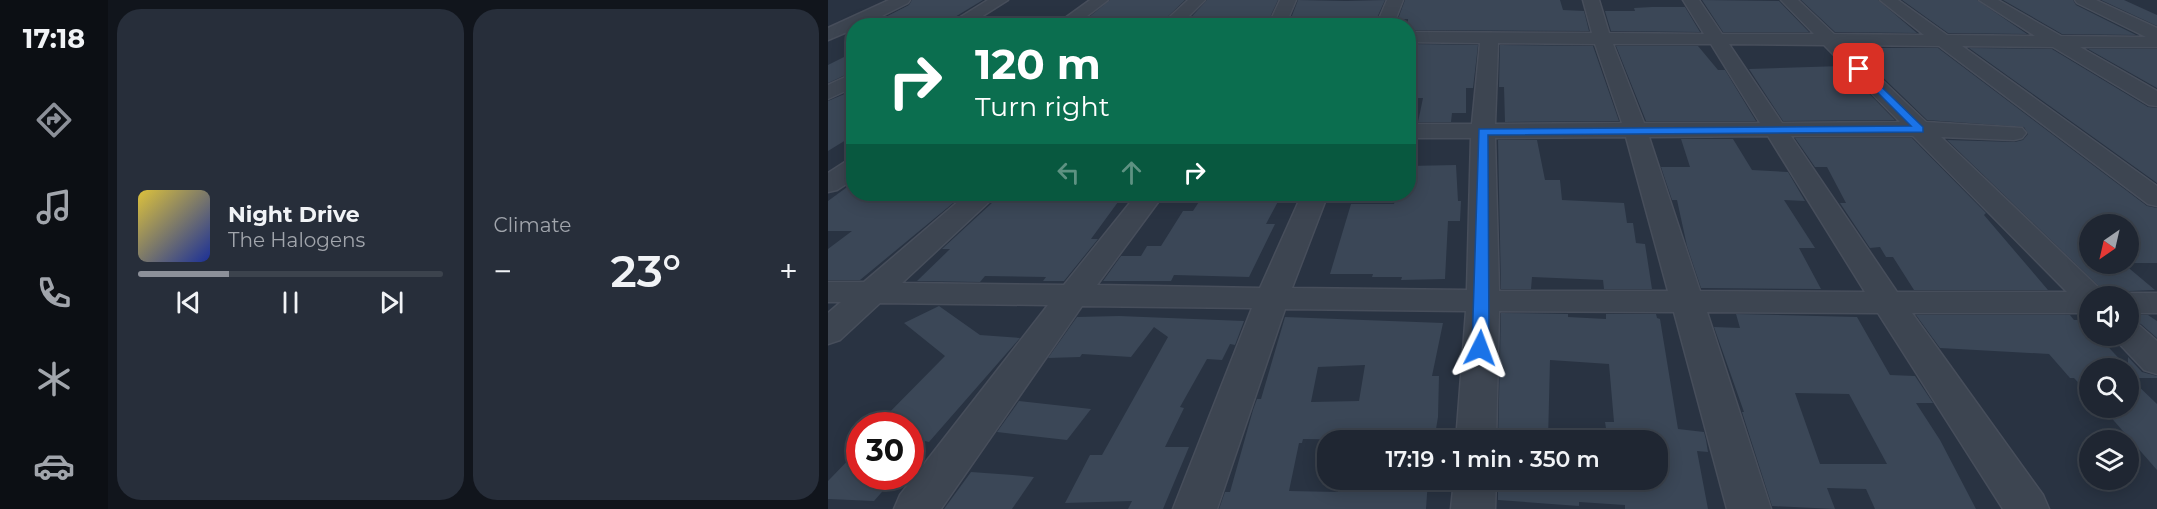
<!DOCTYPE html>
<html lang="en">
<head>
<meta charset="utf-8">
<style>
  body { margin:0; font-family:Montserrat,sans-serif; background:#272e3a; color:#f1f3f6; height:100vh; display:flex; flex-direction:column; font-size:22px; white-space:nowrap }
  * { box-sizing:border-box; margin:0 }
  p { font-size:20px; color:#a1a5ac }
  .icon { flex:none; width:33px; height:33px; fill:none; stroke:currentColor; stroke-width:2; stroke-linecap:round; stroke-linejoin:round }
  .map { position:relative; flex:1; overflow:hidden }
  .panel { display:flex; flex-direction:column; gap:9px; padding:9px; background:#11151c; width:720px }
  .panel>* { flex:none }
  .top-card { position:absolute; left:18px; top:18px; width:570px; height:183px; border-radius:24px; box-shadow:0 3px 15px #0003,0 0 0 2px #3c434d; background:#0b6e4f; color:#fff; overflow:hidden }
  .needle { width:39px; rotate:214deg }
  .fabs { position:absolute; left:1251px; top:214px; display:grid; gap:12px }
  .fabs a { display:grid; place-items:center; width:60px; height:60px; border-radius:50%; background:#1f2632; box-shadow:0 3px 15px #0003,0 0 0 2px #3c434d; font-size:30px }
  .speed { position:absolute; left:18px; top:412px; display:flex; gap:12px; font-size:30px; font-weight:700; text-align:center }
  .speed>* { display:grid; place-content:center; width:78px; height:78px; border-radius:50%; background:#1f2632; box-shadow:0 3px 15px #0003,0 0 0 2px #3c434d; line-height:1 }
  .speed .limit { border:9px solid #d22; background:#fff; color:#111 }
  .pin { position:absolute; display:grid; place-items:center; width:51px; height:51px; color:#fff; margin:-26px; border-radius:12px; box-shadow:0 3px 9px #0006 }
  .me { position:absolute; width:66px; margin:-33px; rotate:3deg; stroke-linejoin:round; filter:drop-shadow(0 0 4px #0008) }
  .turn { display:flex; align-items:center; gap:21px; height:126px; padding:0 30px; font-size:27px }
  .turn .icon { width:78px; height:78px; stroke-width:2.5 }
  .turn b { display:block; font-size:42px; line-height:51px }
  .lanes { display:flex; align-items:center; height:57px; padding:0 30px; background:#0003; justify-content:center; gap:30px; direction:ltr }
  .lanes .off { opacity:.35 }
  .big { font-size:45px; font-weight:600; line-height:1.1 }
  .panel .card { flex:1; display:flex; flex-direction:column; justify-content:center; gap:9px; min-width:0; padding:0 21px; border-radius:24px; background:#272e3a }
  .song { display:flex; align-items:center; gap:18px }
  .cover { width:72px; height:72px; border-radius:9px; background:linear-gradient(135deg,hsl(50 70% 55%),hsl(230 70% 35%)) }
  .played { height:6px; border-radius:3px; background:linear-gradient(90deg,#8c9099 30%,#3c434d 30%) }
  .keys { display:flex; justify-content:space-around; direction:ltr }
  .heat { display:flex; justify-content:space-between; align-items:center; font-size:33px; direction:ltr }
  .panel .tiles { flex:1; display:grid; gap:9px; grid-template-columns:repeat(2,1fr) }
  .trip { position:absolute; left:489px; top:430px; width:351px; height:60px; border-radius:24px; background:#1f2632; box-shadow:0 3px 15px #0003,0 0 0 2px #3c434d; font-weight:600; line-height:60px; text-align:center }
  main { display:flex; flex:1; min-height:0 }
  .menu { display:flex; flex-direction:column; width:108px; justify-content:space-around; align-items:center; background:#0c0f14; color:#a1a5ac }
  .menu .icon { width:42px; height:42px }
  .menu .on { color:#8c9099 }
  .menu b { font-size:27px; color:#f1f3f6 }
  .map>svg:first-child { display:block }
  .building { fill:#3b4757; fill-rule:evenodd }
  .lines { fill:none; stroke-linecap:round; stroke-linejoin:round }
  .minor-casing { stroke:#474e5b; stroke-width:3 }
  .minor { fill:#3d4551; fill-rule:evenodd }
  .route { fill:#1a73e8; stroke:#114b97; stroke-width:1.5 }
</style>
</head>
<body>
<main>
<nav class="menu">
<b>17:18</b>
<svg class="icon on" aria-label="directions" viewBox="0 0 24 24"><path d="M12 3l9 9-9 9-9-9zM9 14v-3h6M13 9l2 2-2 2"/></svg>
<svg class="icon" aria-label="music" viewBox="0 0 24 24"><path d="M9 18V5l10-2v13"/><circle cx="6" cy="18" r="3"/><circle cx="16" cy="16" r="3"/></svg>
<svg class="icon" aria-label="phone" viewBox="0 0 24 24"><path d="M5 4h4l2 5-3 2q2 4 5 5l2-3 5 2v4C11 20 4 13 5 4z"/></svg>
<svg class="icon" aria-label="climate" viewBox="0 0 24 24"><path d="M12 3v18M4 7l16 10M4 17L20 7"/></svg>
<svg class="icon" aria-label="car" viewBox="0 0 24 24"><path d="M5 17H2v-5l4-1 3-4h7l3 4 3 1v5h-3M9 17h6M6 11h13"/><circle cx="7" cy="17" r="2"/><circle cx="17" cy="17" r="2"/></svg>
</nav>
<section class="panel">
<div class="tiles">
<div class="card">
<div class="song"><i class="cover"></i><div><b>Night Drive</b><p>The Halogens</p></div></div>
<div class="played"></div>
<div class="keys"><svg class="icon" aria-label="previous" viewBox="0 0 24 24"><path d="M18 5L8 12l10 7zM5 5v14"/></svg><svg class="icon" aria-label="pause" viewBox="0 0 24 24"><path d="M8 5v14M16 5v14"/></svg><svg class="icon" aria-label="next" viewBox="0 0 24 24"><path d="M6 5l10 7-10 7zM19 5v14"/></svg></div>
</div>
<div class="card"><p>Climate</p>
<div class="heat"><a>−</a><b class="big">23°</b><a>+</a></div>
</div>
</div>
</section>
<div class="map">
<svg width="1329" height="509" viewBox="0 0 1329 509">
  <rect width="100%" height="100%" fill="#293342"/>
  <g class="building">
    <polygon points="84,0 155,0 112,26 40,26 81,5"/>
    <polygon points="282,0 357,0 330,26 250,26"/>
    <polygon points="379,0 450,0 438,26 355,26"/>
    <polygon points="470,0 518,1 557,0 548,20 535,20 534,26 460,26"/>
    <polygon points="577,0 732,0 735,10 756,11 761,31 580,30 580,19 570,19"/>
    <polygon points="874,0 951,1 981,32 895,32"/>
    <polygon points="973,0 1050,0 1089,33 1007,32"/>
    <polygon points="1074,0 1149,0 1199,34 1120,33"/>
    <polygon points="1175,0 1245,0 1248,5 1308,35 1234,34"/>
    <polygon points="1273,0 1296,0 1329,15 1329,26"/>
    <polygon points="824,7 857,7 872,32 783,31 777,11 807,11 806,8"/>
    <polygon points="580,44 650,45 645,88 638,88 638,113 624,113 623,122 590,122 595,98 580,98"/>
    <polygon points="672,45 765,46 791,121 677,122 676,87 671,87"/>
    <polygon points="788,46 870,46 890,70 897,70 928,121 818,121"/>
    <polygon points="1044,48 1110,48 1319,206 1329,208 1329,263 1300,263 1300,225 1262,225 1262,264 1296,264 1327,290 1277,292 1119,140 1187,142 1195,140 1200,134 1196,127 1099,120 1042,65 1044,65"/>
    <polygon points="1141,48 1224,49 1320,107 1329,108 1329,183"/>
    <polygon points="1260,49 1329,49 1329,88"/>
    <polygon points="26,52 26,71 0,83 0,65"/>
    <polygon points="1014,66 1067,120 955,121 921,69"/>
    <polygon points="26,90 26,135 0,151 0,101"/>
    <polygon points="967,138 1084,138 1158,213 1156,215 1220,290 1086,290 1065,257 1058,257 1052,247 1042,248 1012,203 1018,203 999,167 987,167"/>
    <polygon points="853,139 905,139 924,170 960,172 977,201 956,200 987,248 971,248 993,289 873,288 859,246 849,200 844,200 833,167 862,167"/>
    <polygon points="670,140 709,140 717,180 732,180 734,200 796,203 799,223 805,223 808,243 817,244 824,289 776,289 775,280 704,277 703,289 673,289"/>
    <polygon points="628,165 630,201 633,201 632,221 620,221 617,279 573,280 574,277 544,277 545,274 502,274 523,204 566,204 569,194 580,194 580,166"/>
    <polygon points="26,182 26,194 136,194 32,280 0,280 0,249 24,231 0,231 0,201"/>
    <polygon points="169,194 289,194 282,202 290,202 263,239 270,239 236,281 215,281 218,277 157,276 152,282 89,281 122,249 114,249 165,202"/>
    <polygon points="376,194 454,194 438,224 447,224 421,277 346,275 343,281 275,281 293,256 313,256 319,246 333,246 355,211 365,211"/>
    <polygon points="111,306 152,335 192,338 101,442 97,441 82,459 82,426 48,426 117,356 76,323"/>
    <polygon points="673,313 740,314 740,317 778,319 778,314 828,314 829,318 832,319 850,429 876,432 878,440 880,452 869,451 880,509 797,509 797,505 751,502 751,506 670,500 670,480 830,480 830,441 780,441 777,422 786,422 781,364 722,360 720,441 670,441"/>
    <path d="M908,314L1029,317L1062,375L1087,376L1105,403H1088L1112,440L1148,509H1047L1038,489L999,488L1007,509L944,506L914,412H916L886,327L912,328ZM967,393L1021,394L1059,464H992Z"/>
    <polygon points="1088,315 1242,315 1246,320 1254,320 1262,327 1262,336 1270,336 1300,368 1300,357 1314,372 1329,376 1329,378 1302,378 1329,404 1329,470 1280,414 1300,414 1300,369 1262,369 1262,395 1246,378 1242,378 1221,354 1112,348"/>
    <polygon points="1300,315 1320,315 1329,321 1329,338 1313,324 1300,320"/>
    <polygon points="291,316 416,321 407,345 402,344 394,360 379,359 352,407 356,408 337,447 361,447 335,509 300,509 304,501 237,503 262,455 274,455 340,337 326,327 303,357 254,354 252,357 220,358 249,317"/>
    <path d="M457,317L615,323L604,376H611L610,417L606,441L475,439L474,443H471L461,491L510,492L513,480H600L598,509H391L397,492H402L425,410L429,399H433ZM537,365L531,401L483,402L490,367Z"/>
    <polygon points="191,401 263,409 239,440 169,432"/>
    <polygon points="32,448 32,477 67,477 46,501 0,499 0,481"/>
    <polygon points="143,472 185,475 206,477 184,509 116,509"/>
  </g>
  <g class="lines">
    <g class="minor-casing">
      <g id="minor">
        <polygon points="61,0 82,0 80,3 34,26 26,26 26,29 0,40 0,28"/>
        <polygon points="160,0 180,0 139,26 118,26"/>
        <polygon points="262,0 280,0 246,26 226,26"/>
        <polygon points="360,0 377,0 351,26 332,26"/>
        <polygon points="452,0 468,0 457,26 440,26"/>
        <polygon points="559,0 575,0 565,26 548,26"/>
        <path d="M755,0H771L781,33L876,34L855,0H871L894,34H986L953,0H970L1006,34L1096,35L1052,0H1070L1119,35L1207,36L1151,0H1170L1233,36L1318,37L1249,3L1247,0H1268L1329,28V47H1252L1329,91V106L1321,105L1225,47L1134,46L1329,186V206L1320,204L1111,46L1017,45L1098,122L1194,128L1198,133L1194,138L1186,140L1113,137L1273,290L1278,297H1262V313H1084L1215,495L1221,509H1175L1050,313L879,312L943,509H899L846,312L671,311L668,441H628L638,311L457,309L389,509H345L424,308L254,306L113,509H66L72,495L220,305L52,303L12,340L0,344V313L13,302H0V282H36L139,194H167L163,200L74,283L236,285L309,194H336L269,285L432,288L474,194H500L464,288L639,290L643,138H580V124H644L652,43L580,42V32L764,33ZM670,43L767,44L794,123L667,124ZM785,44H883L932,123H816ZM901,44L996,45L1072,122L954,123ZM940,136L1037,292L872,291L821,137ZM963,136H1085L1239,292H1069ZM798,137L840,291H671L667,138Z"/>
        <polygon points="26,73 26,87 0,99 0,85"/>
        <polygon points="26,160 26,179 9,190 0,192 0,173 17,162"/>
        <polygon points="1300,293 1329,293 1329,313 1300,313 1300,297 1288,297"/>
        <polygon points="1300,322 1312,326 1329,341 1329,374 1316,370 1284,336 1300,336"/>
        <polygon points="626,480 668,480 667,509 623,509"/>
      </g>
    </g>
    <use href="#minor" class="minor"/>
  </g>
  <polygon class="route" points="1028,68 1034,68 1095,127 1095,132 660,135 661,348 658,352 647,352 644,348 651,129 1083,126 1028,71"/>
</svg>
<div class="fabs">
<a><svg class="needle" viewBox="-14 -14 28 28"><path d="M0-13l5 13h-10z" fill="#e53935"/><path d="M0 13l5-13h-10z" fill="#a1a5ac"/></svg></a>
<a><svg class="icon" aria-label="sound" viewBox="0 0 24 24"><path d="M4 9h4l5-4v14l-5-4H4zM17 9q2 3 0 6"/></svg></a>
<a><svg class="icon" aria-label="search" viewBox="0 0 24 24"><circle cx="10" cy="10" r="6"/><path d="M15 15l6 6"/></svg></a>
<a><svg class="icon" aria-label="layers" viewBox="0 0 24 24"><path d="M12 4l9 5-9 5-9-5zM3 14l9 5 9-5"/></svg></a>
</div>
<div class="speed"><div class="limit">30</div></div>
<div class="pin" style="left:1031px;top:69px;background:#d93025"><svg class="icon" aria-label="arrive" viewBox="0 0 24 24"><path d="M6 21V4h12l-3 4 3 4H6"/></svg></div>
<svg class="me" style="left:652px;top:348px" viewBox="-20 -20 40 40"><path d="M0-17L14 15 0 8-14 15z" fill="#1a73e8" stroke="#fff" stroke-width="4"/></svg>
<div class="trip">17:19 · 1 min · 350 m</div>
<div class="top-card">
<div class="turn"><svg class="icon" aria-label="right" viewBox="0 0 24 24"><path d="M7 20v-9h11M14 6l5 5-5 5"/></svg><div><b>120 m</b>Turn right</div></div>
<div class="lanes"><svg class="icon off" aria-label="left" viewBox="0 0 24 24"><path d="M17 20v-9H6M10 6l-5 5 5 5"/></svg><svg class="icon off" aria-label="ahead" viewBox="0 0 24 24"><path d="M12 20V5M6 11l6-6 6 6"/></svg><svg class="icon" aria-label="right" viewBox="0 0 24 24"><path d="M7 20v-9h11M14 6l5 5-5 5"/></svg></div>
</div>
</div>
</main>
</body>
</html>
